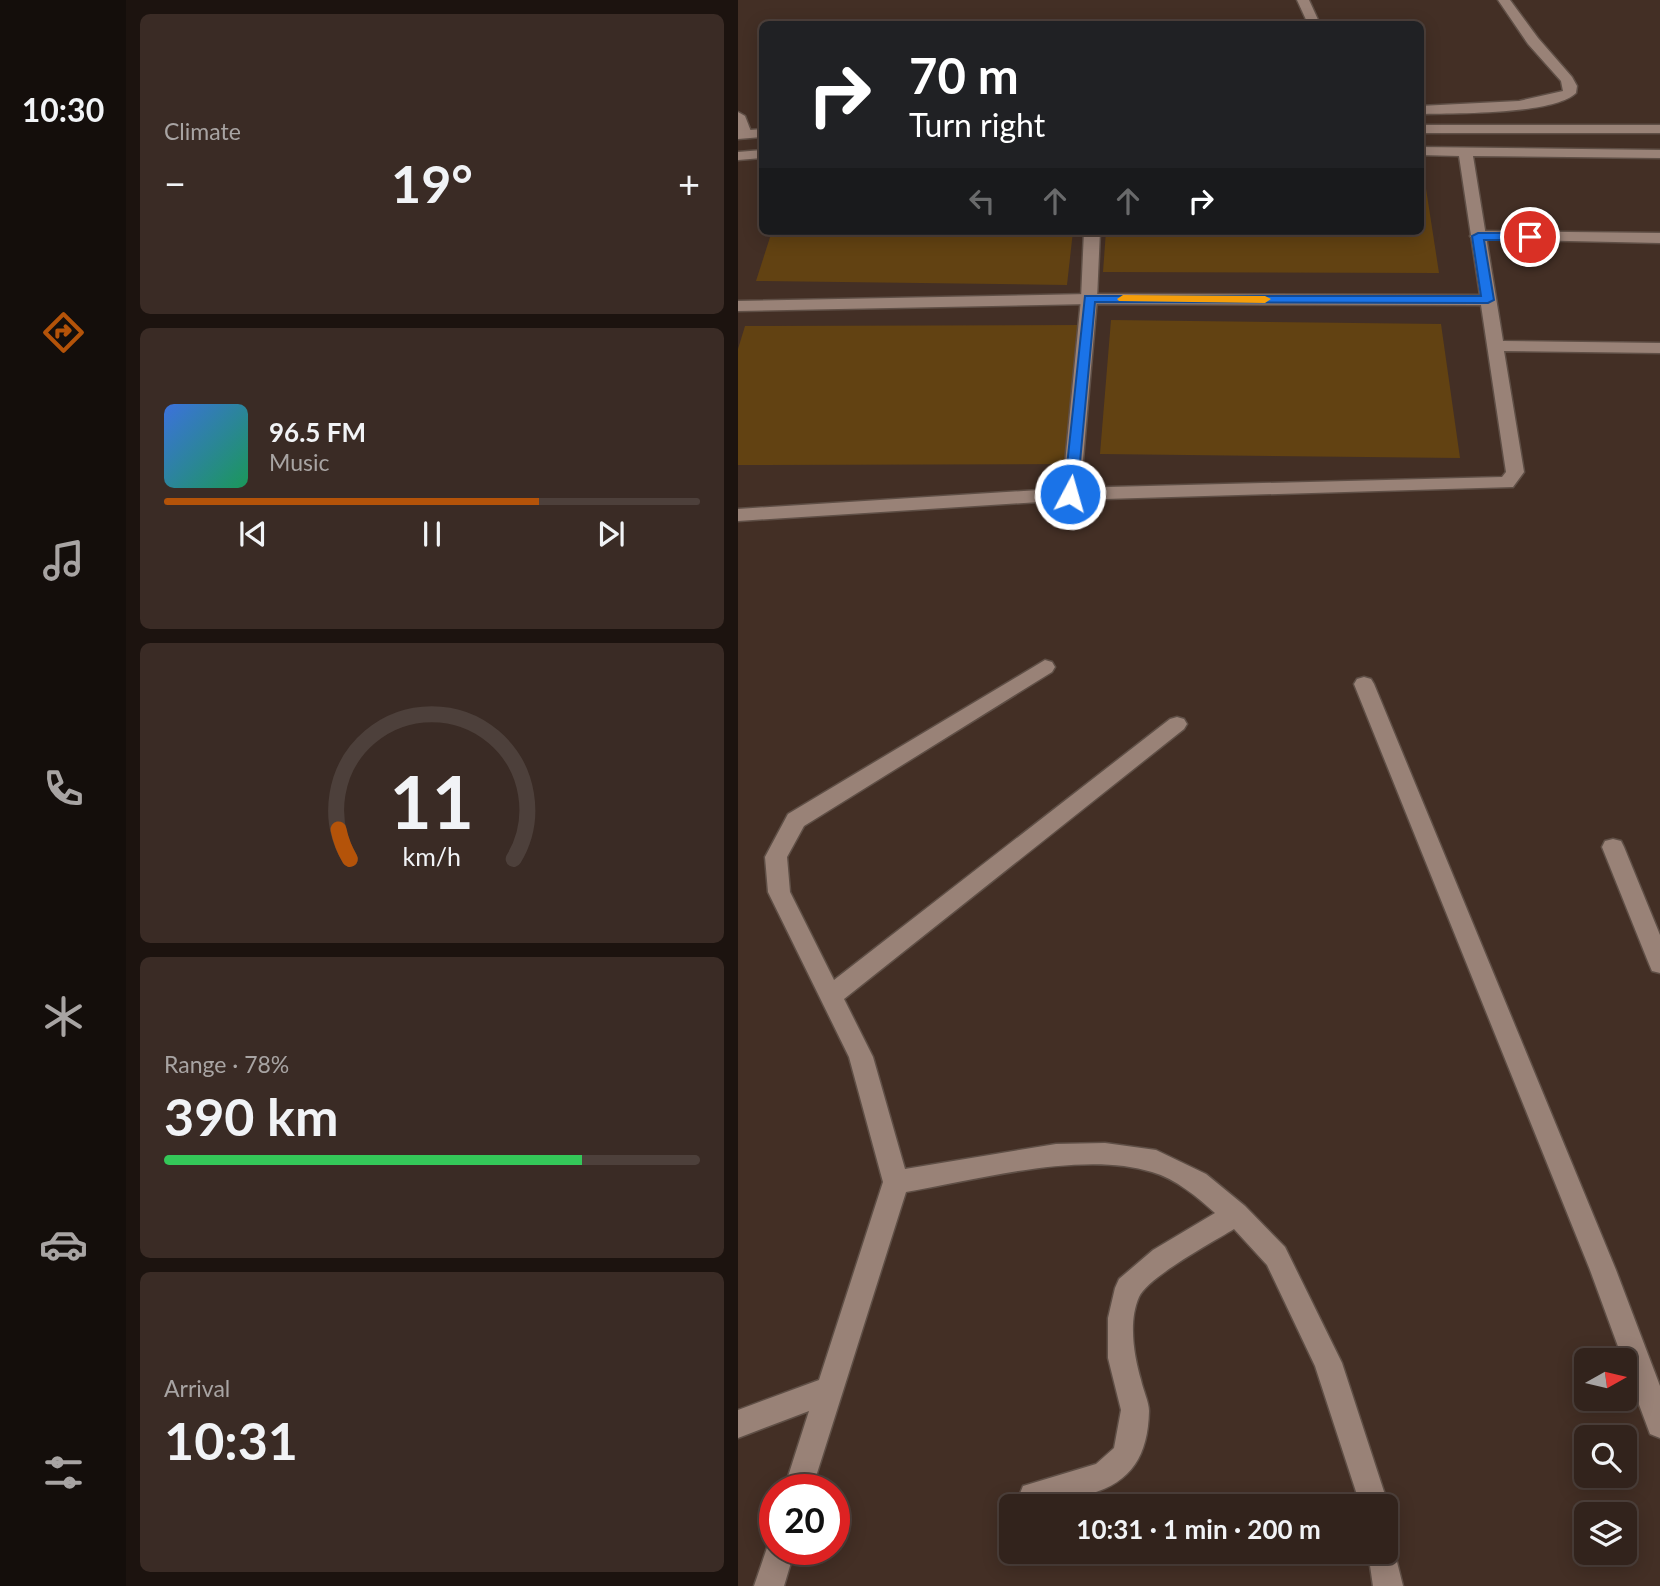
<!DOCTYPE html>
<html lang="en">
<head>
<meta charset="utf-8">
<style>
  body { margin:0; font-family:Lato,sans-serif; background:#3a2b25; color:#f1f3f6; height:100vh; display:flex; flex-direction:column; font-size:26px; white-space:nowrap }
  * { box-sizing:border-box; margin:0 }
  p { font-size:23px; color:#a8a4a3 }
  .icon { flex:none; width:38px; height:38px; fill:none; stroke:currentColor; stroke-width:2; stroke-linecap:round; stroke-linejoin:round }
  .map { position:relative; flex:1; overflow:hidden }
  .panel { display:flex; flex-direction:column; gap:14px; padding:14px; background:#1c130f; width:612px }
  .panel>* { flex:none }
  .guide { position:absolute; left:21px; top:21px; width:665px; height:214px; border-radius:10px; box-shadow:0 4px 18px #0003,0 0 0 2px #4d403b; background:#202124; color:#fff; overflow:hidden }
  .needle { width:46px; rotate:82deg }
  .controls { position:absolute; left:836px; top:1348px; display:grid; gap:14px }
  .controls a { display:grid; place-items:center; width:63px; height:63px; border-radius:10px; background:#32231c; box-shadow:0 4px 18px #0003,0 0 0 2px #4d403b; font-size:35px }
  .speed { position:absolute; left:21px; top:1474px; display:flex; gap:14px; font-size:35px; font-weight:700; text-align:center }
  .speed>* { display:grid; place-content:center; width:91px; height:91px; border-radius:50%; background:#32231c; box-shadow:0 4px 18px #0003,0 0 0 2px #4d403b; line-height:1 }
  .speed .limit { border:10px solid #d22; background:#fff; color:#111 }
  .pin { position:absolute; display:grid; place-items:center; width:60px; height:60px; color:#fff; margin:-30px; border:4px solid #fff; border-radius:50%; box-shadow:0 2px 7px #0007 }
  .me { position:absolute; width:77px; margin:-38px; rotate:6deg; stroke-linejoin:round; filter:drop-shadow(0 0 5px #0008) }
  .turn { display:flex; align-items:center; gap:24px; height:147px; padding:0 35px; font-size:32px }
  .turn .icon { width:91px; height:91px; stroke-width:2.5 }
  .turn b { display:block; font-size:49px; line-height:60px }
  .lanes { display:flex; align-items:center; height:66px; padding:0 35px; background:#0003; justify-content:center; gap:35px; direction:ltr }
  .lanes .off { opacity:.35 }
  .big { font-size:52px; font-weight:700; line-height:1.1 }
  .panel .widget { flex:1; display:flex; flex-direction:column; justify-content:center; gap:10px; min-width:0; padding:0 24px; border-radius:10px; background:#3a2b25 }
  .panel .dial { align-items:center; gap:0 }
  .dial svg { height:182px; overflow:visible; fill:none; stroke:#4d403b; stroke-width:7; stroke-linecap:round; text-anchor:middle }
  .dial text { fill:#f1f3f6; stroke:none }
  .song { display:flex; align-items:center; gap:21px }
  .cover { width:84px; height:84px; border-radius:10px; background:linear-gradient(135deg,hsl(220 70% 55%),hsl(150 70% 35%)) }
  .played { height:7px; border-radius:4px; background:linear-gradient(90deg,#b45309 70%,#4d403b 70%) }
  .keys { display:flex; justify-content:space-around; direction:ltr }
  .heat { display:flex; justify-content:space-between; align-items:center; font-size:38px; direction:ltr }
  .charge { height:10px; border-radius:5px; background:linear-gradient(90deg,#34c759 78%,#4d403b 0) }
  .trip { position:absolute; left:261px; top:1494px; width:399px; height:70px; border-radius:10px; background:#32231c; box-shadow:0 4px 18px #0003,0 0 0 2px #4d403b; font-weight:700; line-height:70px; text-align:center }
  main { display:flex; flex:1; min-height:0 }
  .tabs { display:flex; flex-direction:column; width:126px; justify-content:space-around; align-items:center; background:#140e0b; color:#a8a4a3 }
  .tabs .icon { width:49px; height:49px }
  .tabs .current { color:#b45309 }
  .tabs b { font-size:32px; color:#f1f3f6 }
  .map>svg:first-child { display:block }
  .building { fill:#624212 }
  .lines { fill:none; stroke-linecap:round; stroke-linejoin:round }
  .lane-casing { stroke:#5f4f46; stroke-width:3 }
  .street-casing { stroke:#5f4f46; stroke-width:3 }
  .lane { fill:#998277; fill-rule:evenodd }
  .street { fill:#998277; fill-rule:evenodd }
  .route { fill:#1a73e8; stroke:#114b97; stroke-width:2 }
  .slow { fill:#f59e0b }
</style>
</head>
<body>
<main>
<nav class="tabs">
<b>10:30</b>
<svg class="icon current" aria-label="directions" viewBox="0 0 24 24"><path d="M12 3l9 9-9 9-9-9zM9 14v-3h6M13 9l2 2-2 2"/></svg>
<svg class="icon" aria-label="music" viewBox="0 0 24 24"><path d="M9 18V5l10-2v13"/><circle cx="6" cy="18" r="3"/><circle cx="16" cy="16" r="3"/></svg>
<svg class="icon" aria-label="phone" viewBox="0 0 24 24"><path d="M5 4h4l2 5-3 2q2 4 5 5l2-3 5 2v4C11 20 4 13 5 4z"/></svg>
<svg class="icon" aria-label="climate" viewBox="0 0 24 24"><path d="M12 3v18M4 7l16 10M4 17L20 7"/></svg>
<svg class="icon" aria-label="car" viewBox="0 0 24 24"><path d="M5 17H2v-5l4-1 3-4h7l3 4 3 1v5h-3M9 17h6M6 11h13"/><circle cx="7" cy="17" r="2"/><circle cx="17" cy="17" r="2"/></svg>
<svg class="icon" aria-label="filters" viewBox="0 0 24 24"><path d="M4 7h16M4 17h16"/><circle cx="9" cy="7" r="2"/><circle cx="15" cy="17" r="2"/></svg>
</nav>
<section class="panel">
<div class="widget"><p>Climate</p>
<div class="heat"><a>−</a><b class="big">19°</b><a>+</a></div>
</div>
<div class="widget">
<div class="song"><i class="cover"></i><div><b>96.5 FM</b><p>Music</p></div></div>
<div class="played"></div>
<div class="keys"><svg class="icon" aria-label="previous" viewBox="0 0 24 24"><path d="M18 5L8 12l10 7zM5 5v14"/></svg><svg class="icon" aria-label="pause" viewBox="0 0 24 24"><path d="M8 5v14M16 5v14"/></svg><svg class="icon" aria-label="next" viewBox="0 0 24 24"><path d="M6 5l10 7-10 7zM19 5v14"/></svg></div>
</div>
<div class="widget dial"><svg viewBox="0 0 100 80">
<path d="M14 69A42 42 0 1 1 86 69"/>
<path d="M14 69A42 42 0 0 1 9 56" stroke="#b45309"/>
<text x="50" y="56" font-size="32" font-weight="700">11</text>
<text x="50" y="72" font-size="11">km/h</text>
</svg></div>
<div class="widget"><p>Range · 78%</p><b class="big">390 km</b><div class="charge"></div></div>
<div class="widget"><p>Arrival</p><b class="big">10:31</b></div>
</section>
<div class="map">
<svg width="922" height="1586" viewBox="0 0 922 1586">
  <rect width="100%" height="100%" fill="#432f25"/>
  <g class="building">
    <polygon points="682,169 685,169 701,273 365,272 368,231 682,231"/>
    <polygon points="34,231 335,231 329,285 18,281"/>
    <polygon points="373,320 703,324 722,458 362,454"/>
    <polygon points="344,325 335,464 0,465 0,349 7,326"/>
  </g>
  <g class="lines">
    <g class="lane-casing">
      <g id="lane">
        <polygon points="559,0 571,0 582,24 570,24"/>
        <path d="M760,0H772L800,38L834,77L839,86L838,93C815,115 716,113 682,114V106L781,101L825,91L823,81L790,44Z"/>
        <polygon points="0,112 7,116 14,134 12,137 7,138 0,134"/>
        <polygon points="346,231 362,231 359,299 342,494 333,500 324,494 343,299"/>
        <polygon points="740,231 922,233 922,243 735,239 732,236"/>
        <polygon points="626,677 633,679 636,684 878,1270 922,1386 922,1438 912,1434 887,1367 887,1360 885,1360 852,1270 616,684 619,679"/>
        <polygon points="875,839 883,841 886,847 922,935 922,973 914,971 911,964 864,847 867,841"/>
      </g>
    </g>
    <g class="street-casing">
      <g id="street">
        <rect x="682" y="125" width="240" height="8"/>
        <polygon points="24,129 24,137 0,139 0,131"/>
        <polygon points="682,147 922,150 922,158 735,156 765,341 922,343 922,353 766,351 786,472 775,487 333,500 0,521 0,509 333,488 764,477 768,472 743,305 351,304 0,311 0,301 351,294 742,295 721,156 682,155"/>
        <polygon points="24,150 24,158 0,160 0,152"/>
        <path d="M307,660L314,662L317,667L314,672L66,826L49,857L52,892L96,980L432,719L439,717L446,719L449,724L446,729L106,999L135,1057L167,1169L318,1144L367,1143L418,1150L468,1174L507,1206L547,1247L604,1363L651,1507L648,1516V1507H623L577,1366L529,1265L496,1229C475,1242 410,1277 401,1297C390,1322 396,1356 403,1380C405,1390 411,1402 411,1411C410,1455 394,1482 352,1494C330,1500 308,1509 285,1506L281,1496L285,1486L358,1464L376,1448L383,1410L370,1358V1318L377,1288L381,1279L415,1250L477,1213C459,1197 438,1179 414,1172C345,1150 239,1180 168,1192L74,1489H46L71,1411L0,1438V1410L81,1380L145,1182L111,1057L30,892L27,857L50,814Z"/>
        <polygon points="37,1537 37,1549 57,1549 46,1586 16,1586 32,1539"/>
        <polygon points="648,1539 654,1542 665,1586 635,1586 630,1552 648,1552"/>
      </g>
    </g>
    <use href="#lane" class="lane"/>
    <use href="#street" class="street"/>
  </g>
  <polygon class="route" points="740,233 792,233 797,237 792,240 746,240 756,300 750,303 357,302 339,494 332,498 326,494 347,296 743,296 734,236"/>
  <polygon class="slow" points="385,295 527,296 533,299 527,303 381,301 379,299"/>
</svg>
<div class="controls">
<a><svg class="needle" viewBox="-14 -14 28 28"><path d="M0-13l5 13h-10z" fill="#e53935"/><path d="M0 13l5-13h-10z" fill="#a8a4a3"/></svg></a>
<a><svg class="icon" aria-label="search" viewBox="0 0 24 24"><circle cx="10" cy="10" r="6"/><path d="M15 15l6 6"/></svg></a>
<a><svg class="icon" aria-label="layers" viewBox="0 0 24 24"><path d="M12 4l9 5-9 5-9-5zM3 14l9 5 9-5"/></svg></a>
</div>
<div class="speed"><div class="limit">20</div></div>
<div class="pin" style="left:792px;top:237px;background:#d93025"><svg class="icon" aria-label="arrive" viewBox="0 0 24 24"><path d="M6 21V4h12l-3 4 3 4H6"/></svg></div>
<svg class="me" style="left:332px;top:494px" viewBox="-20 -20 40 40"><circle r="17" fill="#1a73e8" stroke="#fff" stroke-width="3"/><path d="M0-11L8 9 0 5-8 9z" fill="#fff"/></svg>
<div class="trip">10:31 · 1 min · 200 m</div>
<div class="guide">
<div class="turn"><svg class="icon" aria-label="right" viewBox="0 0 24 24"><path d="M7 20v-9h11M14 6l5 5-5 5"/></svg><div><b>70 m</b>Turn right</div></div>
<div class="lanes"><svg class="icon off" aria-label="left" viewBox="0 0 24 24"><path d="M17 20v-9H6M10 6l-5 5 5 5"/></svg><svg class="icon off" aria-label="ahead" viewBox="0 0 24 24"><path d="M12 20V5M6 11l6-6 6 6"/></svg><svg class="icon off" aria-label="ahead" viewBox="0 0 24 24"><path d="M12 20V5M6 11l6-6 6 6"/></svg><svg class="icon" aria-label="right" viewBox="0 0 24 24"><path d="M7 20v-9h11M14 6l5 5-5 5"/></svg></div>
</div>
</div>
</main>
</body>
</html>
